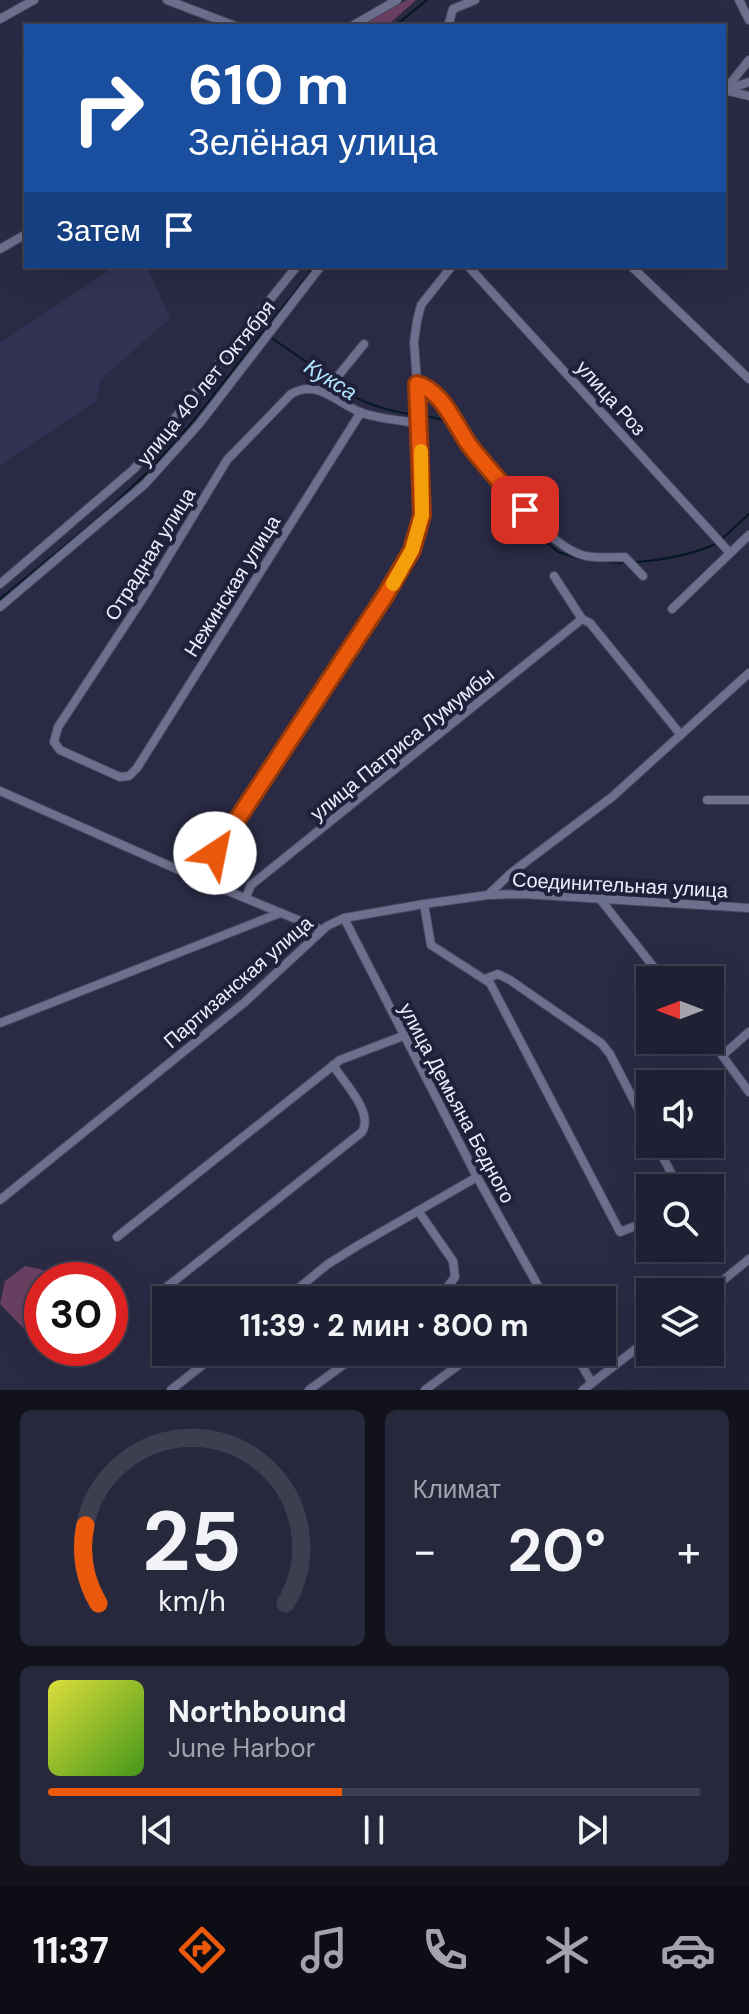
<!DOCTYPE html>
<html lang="ru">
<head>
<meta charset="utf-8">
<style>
  body { margin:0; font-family:"DM Sans",sans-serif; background:#28283c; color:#f1f3f6; height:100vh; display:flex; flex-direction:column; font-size:30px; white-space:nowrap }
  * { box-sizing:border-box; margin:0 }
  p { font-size:26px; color:#a2a3ac }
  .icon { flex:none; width:44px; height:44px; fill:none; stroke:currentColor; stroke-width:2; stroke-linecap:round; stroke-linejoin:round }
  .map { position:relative; height:1390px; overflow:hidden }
  .sheet { display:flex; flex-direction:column; gap:20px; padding:20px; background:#12121d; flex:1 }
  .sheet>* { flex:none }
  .hud { position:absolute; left:24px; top:24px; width:702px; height:244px; border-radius:0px; box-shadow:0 8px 32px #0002,0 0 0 2px #3d3e4f; background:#1a4fa0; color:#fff; overflow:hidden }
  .needle { width:52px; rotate:270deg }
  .fabs { position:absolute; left:636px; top:966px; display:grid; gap:16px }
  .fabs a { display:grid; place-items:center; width:88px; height:88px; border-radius:0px; background:#202034; box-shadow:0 8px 32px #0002,0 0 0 2px #3d3e4f; font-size:40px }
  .speed { position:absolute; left:24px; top:1262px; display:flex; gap:16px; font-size:40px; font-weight:700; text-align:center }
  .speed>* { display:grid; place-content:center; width:104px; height:104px; border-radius:50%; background:#202034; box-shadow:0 8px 32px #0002,0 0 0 2px #3d3e4f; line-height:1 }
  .speed .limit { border:12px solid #d22; background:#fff; color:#111 }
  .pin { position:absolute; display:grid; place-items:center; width:68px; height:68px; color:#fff; margin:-34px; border-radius:16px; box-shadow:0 4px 12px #0006 }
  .me { position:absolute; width:88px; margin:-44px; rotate:34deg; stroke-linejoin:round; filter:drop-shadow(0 0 6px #0008) }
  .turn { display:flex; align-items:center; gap:28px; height:168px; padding:0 32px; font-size:36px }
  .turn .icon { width:104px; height:104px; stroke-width:2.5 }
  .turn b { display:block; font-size:56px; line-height:68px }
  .then { display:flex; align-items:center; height:76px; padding:0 32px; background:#0003; gap:16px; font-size:30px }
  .big { font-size:60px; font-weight:700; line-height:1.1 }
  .sheet .tile { flex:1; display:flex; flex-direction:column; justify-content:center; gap:12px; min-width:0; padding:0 28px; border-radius:12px; background:#28283c }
  .sheet .dial { align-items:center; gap:0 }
  .dial svg { height:208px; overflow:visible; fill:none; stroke:#3d3e4f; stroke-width:7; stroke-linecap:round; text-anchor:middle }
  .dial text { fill:#f1f3f6; stroke:none }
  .song { display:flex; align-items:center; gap:24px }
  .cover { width:96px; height:96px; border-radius:12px; background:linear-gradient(135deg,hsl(60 70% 55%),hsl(100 70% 35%)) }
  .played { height:8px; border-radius:4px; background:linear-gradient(90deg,#ea580c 45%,#3d3e4f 45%) }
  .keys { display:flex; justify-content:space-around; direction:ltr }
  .heat { display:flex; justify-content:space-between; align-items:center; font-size:44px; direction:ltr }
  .sheet .tiles { flex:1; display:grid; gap:20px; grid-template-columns:1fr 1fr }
  .tile:last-child { grid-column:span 2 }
  .trip { position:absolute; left:152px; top:1286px; width:464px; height:80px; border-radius:0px; background:#202034; box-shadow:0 8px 32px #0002,0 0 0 2px #3d3e4f; font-weight:700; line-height:80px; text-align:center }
  .menu { display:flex; height:128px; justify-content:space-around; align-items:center; background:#0d0d15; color:#a2a3ac }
  .menu .icon { width:56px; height:56px }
  .menu .active { color:#ea580c }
  .menu b { font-size:36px; color:#f1f3f6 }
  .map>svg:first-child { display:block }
  .built { fill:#323254 }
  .green { fill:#6a4062 }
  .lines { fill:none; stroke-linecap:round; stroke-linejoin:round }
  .stream { stroke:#041721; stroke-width:2 }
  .minor-casing { stroke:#47475d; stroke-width:10 }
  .minor { stroke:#6d6f8e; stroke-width:8 }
  .route-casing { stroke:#983908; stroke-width:20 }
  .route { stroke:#ea580c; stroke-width:14 }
  .slow { stroke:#f59e0b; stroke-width:14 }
  .labels { text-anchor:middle; stroke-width:8; stroke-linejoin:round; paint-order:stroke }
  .street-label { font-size:20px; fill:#edeefd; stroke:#20203a }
  .water-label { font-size:22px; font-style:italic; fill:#afe4ff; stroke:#20203a }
</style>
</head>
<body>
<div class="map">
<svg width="749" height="1390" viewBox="0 0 749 1390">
  <rect width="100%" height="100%" fill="#2a2a45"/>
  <polygon class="built" points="116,266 147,266 170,318 101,379 96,401 0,465 0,343"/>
  <g class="green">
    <polygon points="407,0 416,0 387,26 369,26 366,22"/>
    <polygon points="25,1266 44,1270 53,1280 42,1280 42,1348 78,1348 55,1361 0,1304 5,1281"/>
  </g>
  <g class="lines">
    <g class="stream">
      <polyline points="395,26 427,0"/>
      <polyline points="270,337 308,363 328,381"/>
      <path d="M333,385C357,401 388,412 417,415"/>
      <polyline points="423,415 443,420 519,519 558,552 581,559"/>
      <polyline points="723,538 749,514"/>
      <polyline points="596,561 622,563"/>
      <path d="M636,562C664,560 690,555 716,544"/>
      <polyline points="0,599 103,514 151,469 189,426 315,266"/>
    </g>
    <g class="minor-casing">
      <g id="minor">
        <polyline points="167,0 235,26"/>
        <polyline points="739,0 749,20"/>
        <polyline points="0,19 34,0"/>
        <polyline points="352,26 397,0"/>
        <polyline points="448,26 453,9 475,0"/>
        <polyline points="724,90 749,96"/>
        <polyline points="725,90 749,60"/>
        <polyline points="726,90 749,82"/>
        <polyline points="0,249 26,234"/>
        <polyline points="468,266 730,553"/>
        <polyline points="631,266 749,379"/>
        <path d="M417,384C439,390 450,415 462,433C482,465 547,545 582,555C594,559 611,557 625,557L643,576"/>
        <polyline points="325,392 364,344"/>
        <path d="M361,412L137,768L129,776L120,777L60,750L54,742L58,727L147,592L227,460L291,394C318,378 338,404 362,413C380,419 401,420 420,424"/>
        <polyline points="554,576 582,619 590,623 681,735"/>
        <polyline points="0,584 134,469 297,266"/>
        <polyline points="0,607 145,484 199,424 321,266"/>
        <polyline points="672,609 749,535"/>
        <polyline points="0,791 197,878 322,930"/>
        <polyline points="707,800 749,800"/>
        <polyline points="197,878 385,596 412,550 422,515 420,424 414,342 417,321 421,305 452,266"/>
        <polyline points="489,894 511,873 612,797 749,673"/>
        <polyline points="246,897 251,885 582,619"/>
        <polyline points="600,899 664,980"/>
        <polyline points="424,904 431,945 490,983 620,1232 638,1225 650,1216"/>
        <polyline points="344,918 477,1177 546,1300"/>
        <polyline points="485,979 498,974 510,980 601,1043 610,1054 650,1132"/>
        <polyline points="0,1023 280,913"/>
        <polyline points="710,1039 749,1092"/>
        <polyline points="723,1055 749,1032"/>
        <polyline points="656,1144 679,1188"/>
        <polyline points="0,1200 245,1002 327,926 344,918 424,904 488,895 523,894 749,908"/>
        <polyline points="419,1212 453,1261 455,1277 446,1289 431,1300"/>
        <polyline points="117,1237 340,1060 403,1036"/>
        <path d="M163,1290L362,1132C374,1112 344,1083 333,1065"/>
        <polyline points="709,1292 749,1259"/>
        <polyline points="284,1300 328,1264 357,1246 477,1177"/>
        <polyline points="574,1352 592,1383"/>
        <polyline points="171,1390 219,1352"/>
        <polyline points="309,1390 361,1352"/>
        <polyline points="425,1390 476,1352"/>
        <polyline points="583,1390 650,1338"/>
      </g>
    </g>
    <use href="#minor" class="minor"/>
  </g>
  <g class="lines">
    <g class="route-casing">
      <path id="route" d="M215,853L385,596L412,550L422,515L417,384C443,391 455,425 470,446C487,468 507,489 525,510"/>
    </g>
    <use href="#route" class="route"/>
    <polyline class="slow" points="393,584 412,550 422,515 421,451"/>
  </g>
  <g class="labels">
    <g class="street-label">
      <text transform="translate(206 383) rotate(-51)" y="7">улица 40 лет Октября</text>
      <text transform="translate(611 398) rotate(48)" y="7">улица Роз</text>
      <text transform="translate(150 554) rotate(-58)" y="7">Отрадная улица</text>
      <text transform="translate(232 586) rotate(-58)" y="7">Нежинская улица</text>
      <text transform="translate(402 744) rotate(-39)" y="7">улица Патриса Лумумбы</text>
      <text transform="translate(620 885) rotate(3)" y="7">Соединительная улица</text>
      <text transform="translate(238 982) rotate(-41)" y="7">Партизанская улица</text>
      <text transform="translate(457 1103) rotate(62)" y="7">улица Демьяна Бедного</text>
    </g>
    <g class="water-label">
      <text transform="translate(331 379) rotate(32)" y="8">Кукса</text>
    </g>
  </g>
</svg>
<div class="fabs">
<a><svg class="needle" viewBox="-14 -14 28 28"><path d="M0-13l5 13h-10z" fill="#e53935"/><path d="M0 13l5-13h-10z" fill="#a2a3ac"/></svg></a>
<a><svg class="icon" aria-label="sound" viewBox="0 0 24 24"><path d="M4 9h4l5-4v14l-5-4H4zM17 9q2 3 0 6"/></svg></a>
<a><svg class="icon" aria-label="search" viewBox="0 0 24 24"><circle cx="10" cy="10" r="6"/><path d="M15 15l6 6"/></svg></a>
<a><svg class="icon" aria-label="layers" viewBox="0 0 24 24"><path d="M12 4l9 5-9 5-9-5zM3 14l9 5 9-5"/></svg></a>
</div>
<div class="speed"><div class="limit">30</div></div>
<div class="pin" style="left:525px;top:510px;background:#d93025"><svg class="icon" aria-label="arrive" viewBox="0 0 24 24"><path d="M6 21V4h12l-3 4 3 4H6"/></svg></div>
<svg class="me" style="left:215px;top:853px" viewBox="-20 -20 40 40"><circle r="19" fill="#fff"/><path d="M0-13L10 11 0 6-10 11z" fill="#ea580c"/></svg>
<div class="trip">11:39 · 2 мин · 800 m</div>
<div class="hud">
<div class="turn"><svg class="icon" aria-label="right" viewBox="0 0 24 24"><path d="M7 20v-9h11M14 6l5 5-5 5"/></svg><div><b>610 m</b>Зелёная улица</div></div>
<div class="then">Затем<svg class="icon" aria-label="arrive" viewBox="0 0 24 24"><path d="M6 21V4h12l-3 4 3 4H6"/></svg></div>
</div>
</div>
<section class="sheet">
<div class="tiles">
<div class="tile dial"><svg viewBox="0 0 100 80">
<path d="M14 69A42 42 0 1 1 86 69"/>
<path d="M14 69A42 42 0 0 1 9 39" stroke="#ea580c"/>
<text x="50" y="56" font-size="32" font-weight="700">25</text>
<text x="50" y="72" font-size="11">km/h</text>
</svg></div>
<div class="tile"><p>Климат</p>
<div class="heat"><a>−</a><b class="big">20°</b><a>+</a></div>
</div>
<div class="tile">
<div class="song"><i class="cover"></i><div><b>Northbound</b><p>June Harbor</p></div></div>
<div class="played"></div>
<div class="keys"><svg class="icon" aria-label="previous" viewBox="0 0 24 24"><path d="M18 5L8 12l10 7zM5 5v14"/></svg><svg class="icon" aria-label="pause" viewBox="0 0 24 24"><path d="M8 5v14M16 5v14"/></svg><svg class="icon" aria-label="next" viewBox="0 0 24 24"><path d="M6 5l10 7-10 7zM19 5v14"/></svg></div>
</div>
</div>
</section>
<nav class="menu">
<b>11:37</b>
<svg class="icon active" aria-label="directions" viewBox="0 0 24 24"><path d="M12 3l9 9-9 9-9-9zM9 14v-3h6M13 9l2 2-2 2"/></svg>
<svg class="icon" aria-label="music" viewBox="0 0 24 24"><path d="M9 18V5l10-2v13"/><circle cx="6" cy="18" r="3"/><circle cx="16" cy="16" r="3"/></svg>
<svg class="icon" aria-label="phone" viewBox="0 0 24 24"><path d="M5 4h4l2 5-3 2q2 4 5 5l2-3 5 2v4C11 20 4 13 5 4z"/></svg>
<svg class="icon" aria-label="climate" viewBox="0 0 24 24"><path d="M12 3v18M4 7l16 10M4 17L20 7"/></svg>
<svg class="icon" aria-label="car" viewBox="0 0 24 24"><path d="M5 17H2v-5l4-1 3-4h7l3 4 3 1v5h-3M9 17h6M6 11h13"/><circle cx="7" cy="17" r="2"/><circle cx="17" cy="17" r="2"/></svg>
</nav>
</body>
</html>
